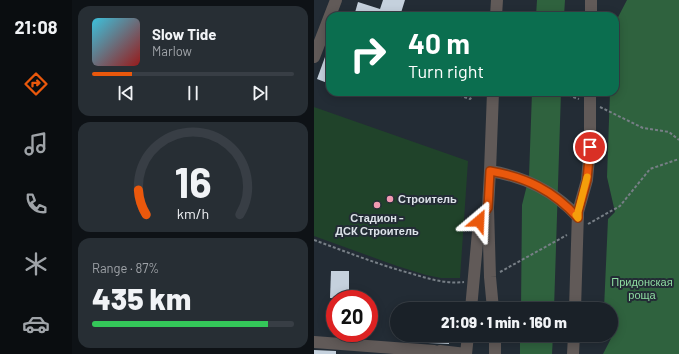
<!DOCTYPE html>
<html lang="en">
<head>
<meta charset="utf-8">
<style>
  body { margin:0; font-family:Barlow,sans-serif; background:#272e34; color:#f1f3f6; height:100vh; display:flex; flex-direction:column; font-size:15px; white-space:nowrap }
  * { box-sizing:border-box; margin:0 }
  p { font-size:13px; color:#9fa3a8 }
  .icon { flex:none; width:22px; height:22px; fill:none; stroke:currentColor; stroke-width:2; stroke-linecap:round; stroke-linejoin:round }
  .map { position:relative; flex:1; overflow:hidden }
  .drawer { display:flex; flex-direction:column; gap:6px; padding:6px; background:#0e1216; width:242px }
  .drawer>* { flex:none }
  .hud { position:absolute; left:12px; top:12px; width:293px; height:84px; border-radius:12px; box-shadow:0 2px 10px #0003,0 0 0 1px #383e45; background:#0b6e4f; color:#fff; overflow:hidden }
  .speed { position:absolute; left:12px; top:290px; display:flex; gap:8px; font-size:20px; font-weight:700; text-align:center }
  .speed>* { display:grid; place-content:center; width:52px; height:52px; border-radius:50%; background:#1a2128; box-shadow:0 2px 10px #0003,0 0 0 1px #383e45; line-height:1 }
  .speed .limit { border:6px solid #d22; background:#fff; color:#111 }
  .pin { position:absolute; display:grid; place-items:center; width:34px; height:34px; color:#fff; margin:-17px; border:2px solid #fff; border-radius:50%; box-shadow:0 1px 4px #0007 }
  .me { position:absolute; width:44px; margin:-22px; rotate:26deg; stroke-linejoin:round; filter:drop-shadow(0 0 3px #0008) }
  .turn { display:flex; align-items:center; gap:14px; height:84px; padding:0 16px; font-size:18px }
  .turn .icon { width:52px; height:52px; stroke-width:2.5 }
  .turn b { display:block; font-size:28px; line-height:34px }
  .big { font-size:30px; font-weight:800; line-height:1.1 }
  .drawer .widget { flex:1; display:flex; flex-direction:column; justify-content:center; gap:6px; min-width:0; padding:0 14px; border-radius:12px; background:#272e34 }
  .drawer .dial { align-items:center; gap:0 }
  .dial svg { height:104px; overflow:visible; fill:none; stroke:#383e45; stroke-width:7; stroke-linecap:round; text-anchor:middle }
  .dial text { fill:#f1f3f6; stroke:none }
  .song { display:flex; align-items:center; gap:12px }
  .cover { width:48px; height:48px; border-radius:6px; background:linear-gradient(135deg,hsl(190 70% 55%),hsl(0 70% 35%)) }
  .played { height:4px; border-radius:2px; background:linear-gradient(90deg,#ea580c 20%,#383e45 20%) }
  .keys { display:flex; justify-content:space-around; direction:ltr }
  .charge { height:6px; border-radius:3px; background:linear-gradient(90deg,#34c759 87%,#383e45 0) }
  .trip { position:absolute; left:76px; top:302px; width:228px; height:40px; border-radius:20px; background:#1a2128; box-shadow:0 2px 10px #0003,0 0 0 1px #383e45; font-weight:800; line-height:40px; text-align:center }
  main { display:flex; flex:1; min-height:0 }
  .dock { display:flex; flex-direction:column; width:72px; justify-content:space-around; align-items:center; background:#0a0d10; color:#9fa3a8 }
  .dock .icon { width:28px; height:28px }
  .dock .current { color:#ea580c }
  .dock b { font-size:18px; color:#f1f3f6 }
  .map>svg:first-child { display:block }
  .green { fill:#20432a }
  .forest { fill:#2f623e }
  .building { fill:#c5d1dd }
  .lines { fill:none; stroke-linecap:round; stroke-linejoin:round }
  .path { stroke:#777f86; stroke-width:2; stroke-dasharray:3 2; stroke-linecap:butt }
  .minor { stroke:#615a58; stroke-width:12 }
  .route-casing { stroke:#983908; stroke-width:10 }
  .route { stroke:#ea580c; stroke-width:7 }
  .slow { stroke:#f59e0b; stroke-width:7 }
  .poi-dot { fill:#f19ab2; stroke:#232c35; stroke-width:1.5 }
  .labels { text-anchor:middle; stroke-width:4; stroke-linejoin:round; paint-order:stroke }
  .poi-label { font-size:11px; font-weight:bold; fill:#dde3e9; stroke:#232c35; text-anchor:start }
  .park-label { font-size:11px; fill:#8edba1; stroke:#232c35 }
</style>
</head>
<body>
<main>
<nav class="dock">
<b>21:08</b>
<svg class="icon current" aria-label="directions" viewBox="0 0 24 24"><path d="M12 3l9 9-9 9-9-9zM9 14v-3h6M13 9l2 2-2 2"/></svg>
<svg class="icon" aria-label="music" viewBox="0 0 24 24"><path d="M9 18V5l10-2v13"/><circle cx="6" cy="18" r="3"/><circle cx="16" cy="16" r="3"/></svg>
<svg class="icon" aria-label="phone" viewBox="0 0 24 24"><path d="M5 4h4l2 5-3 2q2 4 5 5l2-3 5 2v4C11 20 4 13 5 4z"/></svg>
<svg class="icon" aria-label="climate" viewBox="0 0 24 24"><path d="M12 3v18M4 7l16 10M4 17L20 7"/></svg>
<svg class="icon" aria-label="car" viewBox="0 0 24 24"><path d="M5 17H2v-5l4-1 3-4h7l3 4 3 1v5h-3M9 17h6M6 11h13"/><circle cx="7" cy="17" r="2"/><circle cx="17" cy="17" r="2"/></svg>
</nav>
<section class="drawer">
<div class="widget">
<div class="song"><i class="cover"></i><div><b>Slow Tide</b><p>Marlow</p></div></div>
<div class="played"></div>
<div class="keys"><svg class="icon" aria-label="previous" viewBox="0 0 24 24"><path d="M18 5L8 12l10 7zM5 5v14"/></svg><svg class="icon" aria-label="pause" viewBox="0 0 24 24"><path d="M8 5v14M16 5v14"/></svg><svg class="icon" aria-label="next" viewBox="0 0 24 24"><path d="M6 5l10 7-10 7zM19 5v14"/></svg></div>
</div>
<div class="widget dial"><svg viewBox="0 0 100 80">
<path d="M14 69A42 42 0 1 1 86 69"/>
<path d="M14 69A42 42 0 0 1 8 50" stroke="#ea580c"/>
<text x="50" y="56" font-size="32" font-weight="700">16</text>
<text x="50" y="72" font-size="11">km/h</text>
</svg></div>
<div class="widget"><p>Range · 87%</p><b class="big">435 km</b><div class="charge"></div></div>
</section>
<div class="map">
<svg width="365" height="354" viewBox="0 0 365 354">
  <rect width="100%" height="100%" fill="#232c35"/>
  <polygon class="green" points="0,107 154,161 146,278 127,278 112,275 83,266 0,236"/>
  <g class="forest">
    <polygon points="223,0 251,0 250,16 222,16"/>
    <polygon points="313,0 365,0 365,354 289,354 304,325 297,325 297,309 290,309 294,219 301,212 293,177 296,92 301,92 301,23"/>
    <polygon points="218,92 247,92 240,309 207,309 208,205 215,177"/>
    <polygon points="206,335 239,335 238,354 206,354"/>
  </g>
  <g class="building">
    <polygon points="69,0 91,0 86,16 40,16 44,2 66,9"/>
    <polygon points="15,46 16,46 16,84 3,79"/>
    <polygon points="17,271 35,271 35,299 16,298"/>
    <polygon points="114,335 135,335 135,344 114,343"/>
    <polygon points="0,350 22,351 22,354 0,354"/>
  </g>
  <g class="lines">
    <g class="path">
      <polyline points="136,92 156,99 163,92"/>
      <polyline points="245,92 265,99"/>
      <polyline points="286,107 329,128 355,132 365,140"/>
      <polyline points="274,224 306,206 336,169 365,159"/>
      <path d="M0,240C33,252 65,265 99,274C115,279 132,284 150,282"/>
      <polyline points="186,272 253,235"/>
    </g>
    <g class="minor">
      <polyline points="182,16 183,0"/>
      <polyline points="277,16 277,0"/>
      <polyline points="0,57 22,0"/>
      <polyline points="179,92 176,171 174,208 176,277 179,309"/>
      <path d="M176,171C212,177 240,191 264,217"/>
      <polyline points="157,309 165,221 174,208"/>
      <polyline points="261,309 264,212 273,180 276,147 276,92"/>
      <polyline points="181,335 181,354"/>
      <polyline points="0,342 120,351"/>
      <polyline points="126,351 152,354"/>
      <polyline points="152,354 154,335"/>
      <polyline points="259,354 260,335"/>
    </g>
  </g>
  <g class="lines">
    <g class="route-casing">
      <path id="route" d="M165,221L174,208L176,171C212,177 240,191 264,218V212L273,180L276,147"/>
    </g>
    <use href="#route" class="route"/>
    <polyline class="slow" points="262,215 264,218 264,212 273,177"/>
  </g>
  <g class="poi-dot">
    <circle cx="76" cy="199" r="4"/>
    <circle cx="63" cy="205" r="4"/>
  </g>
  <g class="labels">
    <g class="poi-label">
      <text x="84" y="203">Строитель</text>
      <text x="63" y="222" text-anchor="middle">Стадион -<tspan x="63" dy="13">ДСК Строитель</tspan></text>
    </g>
    <g class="park-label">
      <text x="328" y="286">Придонская<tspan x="328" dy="13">роща</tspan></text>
    </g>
  </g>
</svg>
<div class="speed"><div class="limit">20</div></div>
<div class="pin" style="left:276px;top:147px;background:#d93025"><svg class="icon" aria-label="arrive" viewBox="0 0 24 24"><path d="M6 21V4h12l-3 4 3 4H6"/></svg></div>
<svg class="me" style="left:165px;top:221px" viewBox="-20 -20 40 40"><path d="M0-17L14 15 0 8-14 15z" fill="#ea580c" stroke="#fff" stroke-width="4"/></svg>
<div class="trip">21:09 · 1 min · 160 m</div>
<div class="hud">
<div class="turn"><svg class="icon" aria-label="right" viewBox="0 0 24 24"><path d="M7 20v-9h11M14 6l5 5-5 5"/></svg><div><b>40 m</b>Turn right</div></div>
</div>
</div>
</main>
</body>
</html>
